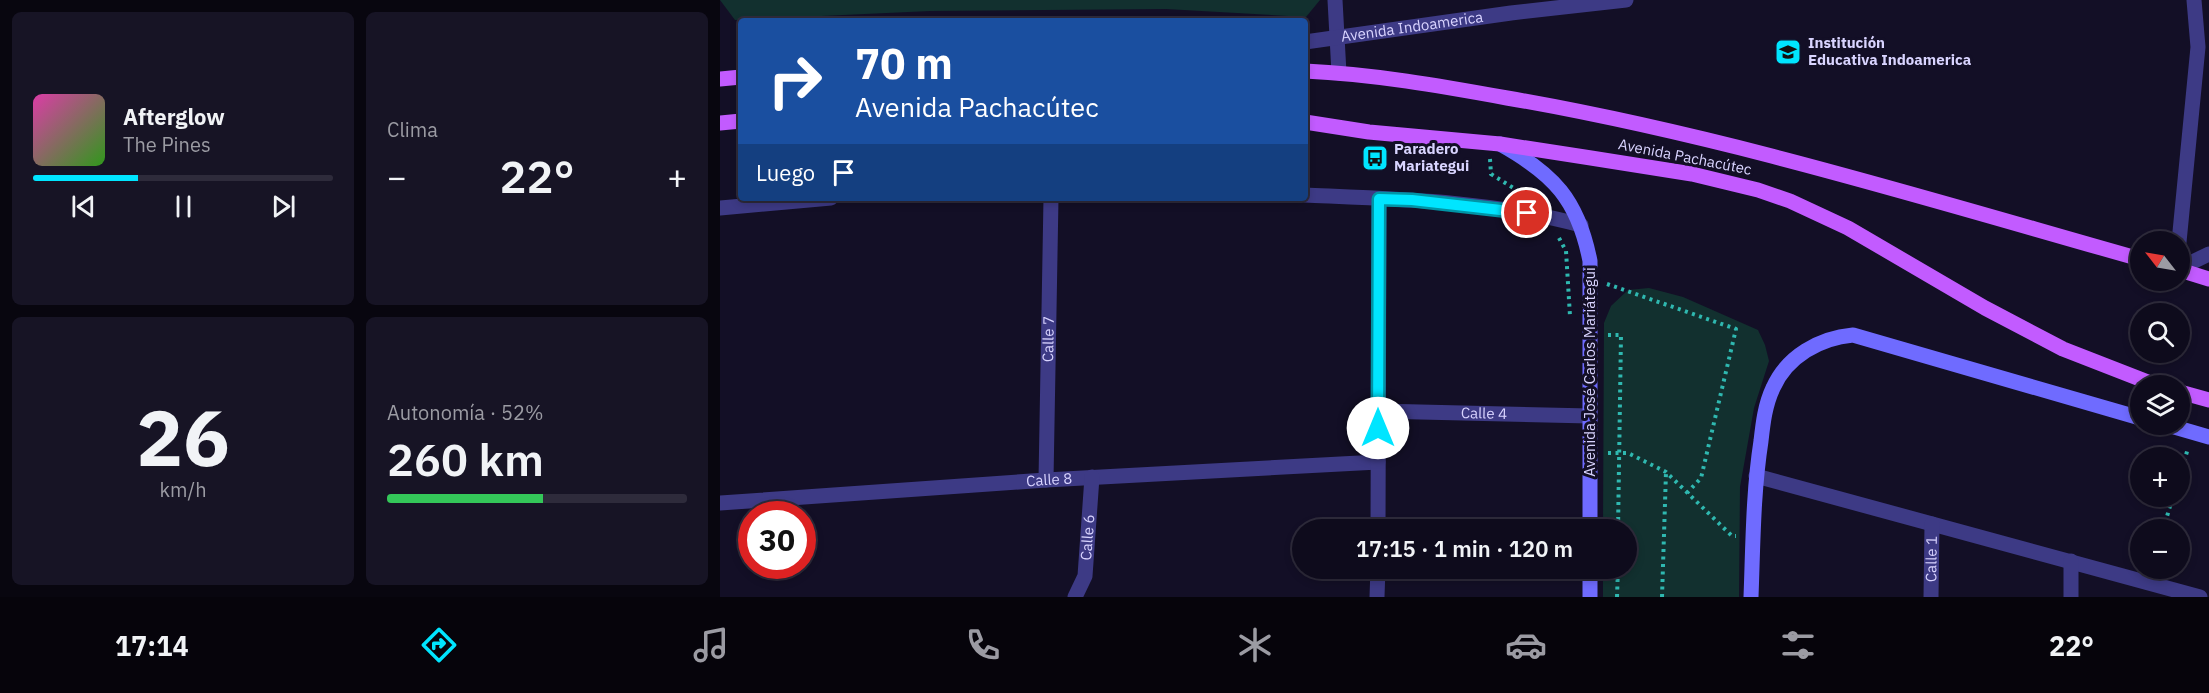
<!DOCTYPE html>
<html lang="es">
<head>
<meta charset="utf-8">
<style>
  body { margin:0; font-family:"IBM Plex Sans",sans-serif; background:#171425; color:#f1f3f6; height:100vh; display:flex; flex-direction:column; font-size:22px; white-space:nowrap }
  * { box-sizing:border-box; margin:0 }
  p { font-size:20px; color:#9b9ba3 }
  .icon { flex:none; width:33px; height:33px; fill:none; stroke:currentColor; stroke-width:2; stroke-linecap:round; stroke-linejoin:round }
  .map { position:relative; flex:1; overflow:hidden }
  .panel { display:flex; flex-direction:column; gap:12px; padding:12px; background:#08060f; width:720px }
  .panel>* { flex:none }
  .guide { position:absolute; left:18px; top:18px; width:570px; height:183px; border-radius:6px; box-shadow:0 3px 9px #0003,0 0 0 2px #2e2b3b; background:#1a4fa0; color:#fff; overflow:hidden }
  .needle { width:39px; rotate:301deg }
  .fabs { position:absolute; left:1410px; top:231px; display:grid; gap:12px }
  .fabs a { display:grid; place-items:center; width:60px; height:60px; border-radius:50%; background:#0e0b1c; box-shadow:0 3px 9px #0003,0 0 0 2px #2e2b3b; font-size:30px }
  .speed { position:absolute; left:18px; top:501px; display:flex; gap:12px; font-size:30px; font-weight:700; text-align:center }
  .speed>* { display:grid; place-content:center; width:78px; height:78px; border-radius:50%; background:#0e0b1c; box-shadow:0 3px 9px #0003,0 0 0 2px #2e2b3b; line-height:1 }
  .speed .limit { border:9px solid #d22; background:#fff; color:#111 }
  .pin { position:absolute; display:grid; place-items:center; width:51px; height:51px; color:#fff; margin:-26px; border:3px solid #fff; border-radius:50%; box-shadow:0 2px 6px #0007 }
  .me { position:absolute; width:66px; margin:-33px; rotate:0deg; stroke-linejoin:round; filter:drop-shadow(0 0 4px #0008) }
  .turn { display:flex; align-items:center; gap:21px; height:126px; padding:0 18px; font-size:27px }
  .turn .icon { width:78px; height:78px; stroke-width:2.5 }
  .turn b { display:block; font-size:42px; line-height:51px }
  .then { display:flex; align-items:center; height:57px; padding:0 18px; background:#0003; gap:12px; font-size:22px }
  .big { font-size:45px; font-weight:600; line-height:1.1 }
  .panel .card { flex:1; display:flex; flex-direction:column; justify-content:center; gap:9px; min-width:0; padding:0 21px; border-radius:9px; background:#171425 }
  .panel .dial { align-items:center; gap:0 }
  .dial b { font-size:78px; line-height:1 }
  .song { display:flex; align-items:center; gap:18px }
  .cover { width:72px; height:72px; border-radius:9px; background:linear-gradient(135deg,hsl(320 70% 55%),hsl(110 70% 35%)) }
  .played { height:6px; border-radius:3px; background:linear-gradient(90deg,#00e5ff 35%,#2e2b3b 35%) }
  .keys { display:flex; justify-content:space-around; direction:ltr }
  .heat { display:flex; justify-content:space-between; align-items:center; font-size:33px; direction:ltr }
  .charge { height:9px; border-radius:4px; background:linear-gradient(90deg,#34c759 52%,#2e2b3b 0) }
  .panel .tiles { flex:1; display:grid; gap:12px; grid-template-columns:repeat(2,1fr) }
  .trip { position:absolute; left:572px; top:519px; width:345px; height:60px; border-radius:30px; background:#0e0b1c; box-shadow:0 3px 9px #0003,0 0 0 2px #2e2b3b; font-weight:600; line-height:60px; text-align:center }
  .menu { display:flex; height:96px; justify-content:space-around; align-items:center; background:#06040b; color:#9b9ba3 }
  .menu .icon { width:42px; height:42px }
  .menu .selected { color:#00e5ff }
  .menu b { font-size:27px; color:#f1f3f6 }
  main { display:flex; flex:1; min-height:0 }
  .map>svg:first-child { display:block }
  .green { fill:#12302f }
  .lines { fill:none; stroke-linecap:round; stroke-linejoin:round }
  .path { stroke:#2fb8b0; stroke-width:4; stroke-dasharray:3 4.5; stroke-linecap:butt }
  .street { stroke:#3d3a85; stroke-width:15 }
  .secondary { stroke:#6f6bff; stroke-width:15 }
  .primary { stroke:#c25bff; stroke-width:15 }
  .route-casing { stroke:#0095a6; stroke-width:15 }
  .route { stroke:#00e5ff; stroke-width:10 }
  .labels { text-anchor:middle; stroke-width:6; stroke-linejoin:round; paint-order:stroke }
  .street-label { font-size:15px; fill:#d9d4ff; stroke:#130f26 }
  .poi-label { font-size:15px; font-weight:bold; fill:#d9d4ff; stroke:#130f26; text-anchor:start }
</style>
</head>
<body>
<main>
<section class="panel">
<div class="tiles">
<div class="card">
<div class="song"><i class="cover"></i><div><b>Afterglow</b><p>The Pines</p></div></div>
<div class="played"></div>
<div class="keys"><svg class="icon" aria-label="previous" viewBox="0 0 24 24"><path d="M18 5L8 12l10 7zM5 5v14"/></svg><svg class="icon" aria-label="pause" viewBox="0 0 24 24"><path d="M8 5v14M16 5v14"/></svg><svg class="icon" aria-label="next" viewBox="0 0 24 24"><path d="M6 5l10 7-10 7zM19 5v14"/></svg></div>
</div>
<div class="card"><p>Clima</p>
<div class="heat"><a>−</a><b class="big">22°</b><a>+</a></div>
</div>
<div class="card dial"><b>26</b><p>km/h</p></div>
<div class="card"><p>Autonomía · 52%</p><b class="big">260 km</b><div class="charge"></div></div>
</div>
</section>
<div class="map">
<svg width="1489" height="597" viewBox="0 0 1489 597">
  <rect width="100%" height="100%" fill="#130f26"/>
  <g class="green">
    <polygon points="0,0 600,0 586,17 446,9 210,11 15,20"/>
    <polygon points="929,288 963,297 1038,330 1045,345 1049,361 1034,408 1020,487 1019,597 883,597 883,569 906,568 906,530 883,529 884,323 891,306 908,290"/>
  </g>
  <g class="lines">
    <g class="path">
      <polyline points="770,159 771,174 803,194"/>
      <polyline points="839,238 846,251 850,316"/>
      <polyline points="887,284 1016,329 981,478 967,493"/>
      <polyline points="888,335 901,335 898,530"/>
      <polyline points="888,453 908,453 946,472 1012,536 1016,536"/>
      <polyline points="1460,476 1468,448"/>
      <polyline points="1443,530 1453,496"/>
      <polyline points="897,597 898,568"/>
      <polyline points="942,597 946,472"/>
    </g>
    <g class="street">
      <polyline points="615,0 619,73"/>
      <path id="s1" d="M585,42L791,13L906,0"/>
      <path d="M585,195C677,199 772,201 861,225"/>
      <polyline points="0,208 111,198"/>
      <polyline points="1459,242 1478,47 1474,0"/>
      <polyline points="1460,268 1489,254"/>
      <path id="s2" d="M658,411L870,416"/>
      <polyline points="1036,476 1480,597"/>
      <path id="s3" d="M326,480L331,198"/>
      <path id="s4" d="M0,503L326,480L658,462"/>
      <polyline points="658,530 659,199"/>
      <path id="s5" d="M355,597L365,576L372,477"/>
      <polyline points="657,597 658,568"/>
      <path id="s6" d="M1211,597L1212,524"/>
      <polyline points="1351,597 1351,561"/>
    </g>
    <g class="secondary">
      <path d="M780,144C834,174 858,200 870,261V530"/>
      <polyline points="1444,424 1489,437"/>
      <polyline points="870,568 870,597"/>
      <path d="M1031,597C1033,545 1033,493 1041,441C1043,423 1045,405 1053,388C1067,356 1100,338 1133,335L1420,418"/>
    </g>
    <g class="primary">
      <path d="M585,71C653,74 721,86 787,98C1002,135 1211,200 1420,259"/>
      <polyline points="0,79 21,77"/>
      <polyline points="585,122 649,132 780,144 871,158 972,174 1038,190 1070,201 1128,228 1265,308 1343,349 1438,386"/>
      <polyline points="0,123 21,121"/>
      <polyline points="1460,270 1489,279"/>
      <polyline points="1460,392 1489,400"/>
    </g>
  </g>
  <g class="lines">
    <g class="route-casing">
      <polyline id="route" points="658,428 659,199 692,200 807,213"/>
    </g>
    <use href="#route" class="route"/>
  </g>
  <defs>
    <g id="school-square" transform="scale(1.35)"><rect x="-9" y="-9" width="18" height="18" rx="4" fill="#00e5ff" stroke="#130f26"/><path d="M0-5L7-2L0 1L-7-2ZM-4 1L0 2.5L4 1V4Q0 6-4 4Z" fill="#111"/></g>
    <g id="bus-square" transform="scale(1.35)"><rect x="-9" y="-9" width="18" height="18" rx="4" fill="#00e5ff" stroke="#130f26"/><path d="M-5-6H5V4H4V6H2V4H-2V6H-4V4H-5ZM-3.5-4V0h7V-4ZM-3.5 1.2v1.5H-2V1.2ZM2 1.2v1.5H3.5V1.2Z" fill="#111"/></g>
  </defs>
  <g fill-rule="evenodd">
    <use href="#school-square" x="1068" y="52"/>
    <use href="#bus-square" x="655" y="158"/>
  </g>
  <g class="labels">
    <g class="street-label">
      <text dy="5" stroke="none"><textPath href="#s1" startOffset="108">Avenida Indoamerica</textPath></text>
      <text transform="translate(965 157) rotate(11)" y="5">Avenida Pachacútec</text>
      <text dy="5" stroke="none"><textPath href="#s3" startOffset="141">Calle 7</textPath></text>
      <text transform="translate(870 372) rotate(-90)" y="5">Avenida José Carlos Mariátegui</text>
      <text dy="5" stroke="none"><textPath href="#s2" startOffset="106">Calle 4</textPath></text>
      <text dy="5" stroke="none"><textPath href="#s4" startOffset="330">Calle 8</textPath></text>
      <text dy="5" stroke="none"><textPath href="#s5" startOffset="62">Calle 6</textPath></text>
      <text dy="5" stroke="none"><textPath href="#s6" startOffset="38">Calle 1</textPath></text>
    </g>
    <g class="poi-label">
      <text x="1088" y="48">Institución<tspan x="1088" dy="17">Educativa Indoamerica</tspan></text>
      <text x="674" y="154">Paradero<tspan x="674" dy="17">Mariategui</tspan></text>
    </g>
  </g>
</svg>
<div class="fabs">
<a><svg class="needle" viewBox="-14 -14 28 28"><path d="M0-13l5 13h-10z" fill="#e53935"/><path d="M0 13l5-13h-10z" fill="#9b9ba3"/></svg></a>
<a><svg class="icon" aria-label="search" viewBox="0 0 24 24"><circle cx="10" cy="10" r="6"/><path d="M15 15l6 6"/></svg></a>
<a><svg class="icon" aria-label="layers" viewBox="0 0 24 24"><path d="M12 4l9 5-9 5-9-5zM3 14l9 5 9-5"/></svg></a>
<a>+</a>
<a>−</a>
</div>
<div class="speed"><div class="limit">30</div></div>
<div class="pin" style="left:807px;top:213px;background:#d93025"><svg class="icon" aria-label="arrive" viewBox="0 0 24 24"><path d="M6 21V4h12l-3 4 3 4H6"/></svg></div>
<svg class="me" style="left:658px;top:428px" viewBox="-20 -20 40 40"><circle r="19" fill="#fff"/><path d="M0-13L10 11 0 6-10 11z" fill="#00e5ff"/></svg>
<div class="trip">17:15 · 1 min · 120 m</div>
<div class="guide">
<div class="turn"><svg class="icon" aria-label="right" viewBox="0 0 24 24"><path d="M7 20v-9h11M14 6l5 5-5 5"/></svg><div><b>70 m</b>Avenida Pachacútec</div></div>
<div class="then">Luego<svg class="icon" aria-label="arrive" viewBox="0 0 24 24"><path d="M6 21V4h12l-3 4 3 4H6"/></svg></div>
</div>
</div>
</main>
<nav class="menu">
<b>17:14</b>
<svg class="icon selected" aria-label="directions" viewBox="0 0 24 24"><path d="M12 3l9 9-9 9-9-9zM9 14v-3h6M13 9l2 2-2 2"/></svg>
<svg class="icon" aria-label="music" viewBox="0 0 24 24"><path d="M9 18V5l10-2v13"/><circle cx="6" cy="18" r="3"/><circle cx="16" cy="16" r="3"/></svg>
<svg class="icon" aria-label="phone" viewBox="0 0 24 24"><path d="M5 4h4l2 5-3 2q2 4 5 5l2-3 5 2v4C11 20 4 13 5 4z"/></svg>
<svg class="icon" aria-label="climate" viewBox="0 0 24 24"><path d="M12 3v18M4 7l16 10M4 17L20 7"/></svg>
<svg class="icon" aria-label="car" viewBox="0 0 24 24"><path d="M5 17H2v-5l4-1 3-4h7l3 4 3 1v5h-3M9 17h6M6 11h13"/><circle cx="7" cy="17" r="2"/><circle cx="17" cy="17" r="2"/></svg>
<svg class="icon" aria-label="filters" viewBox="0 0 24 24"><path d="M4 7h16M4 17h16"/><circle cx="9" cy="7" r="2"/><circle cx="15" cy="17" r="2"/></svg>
<b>22°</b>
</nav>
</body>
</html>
